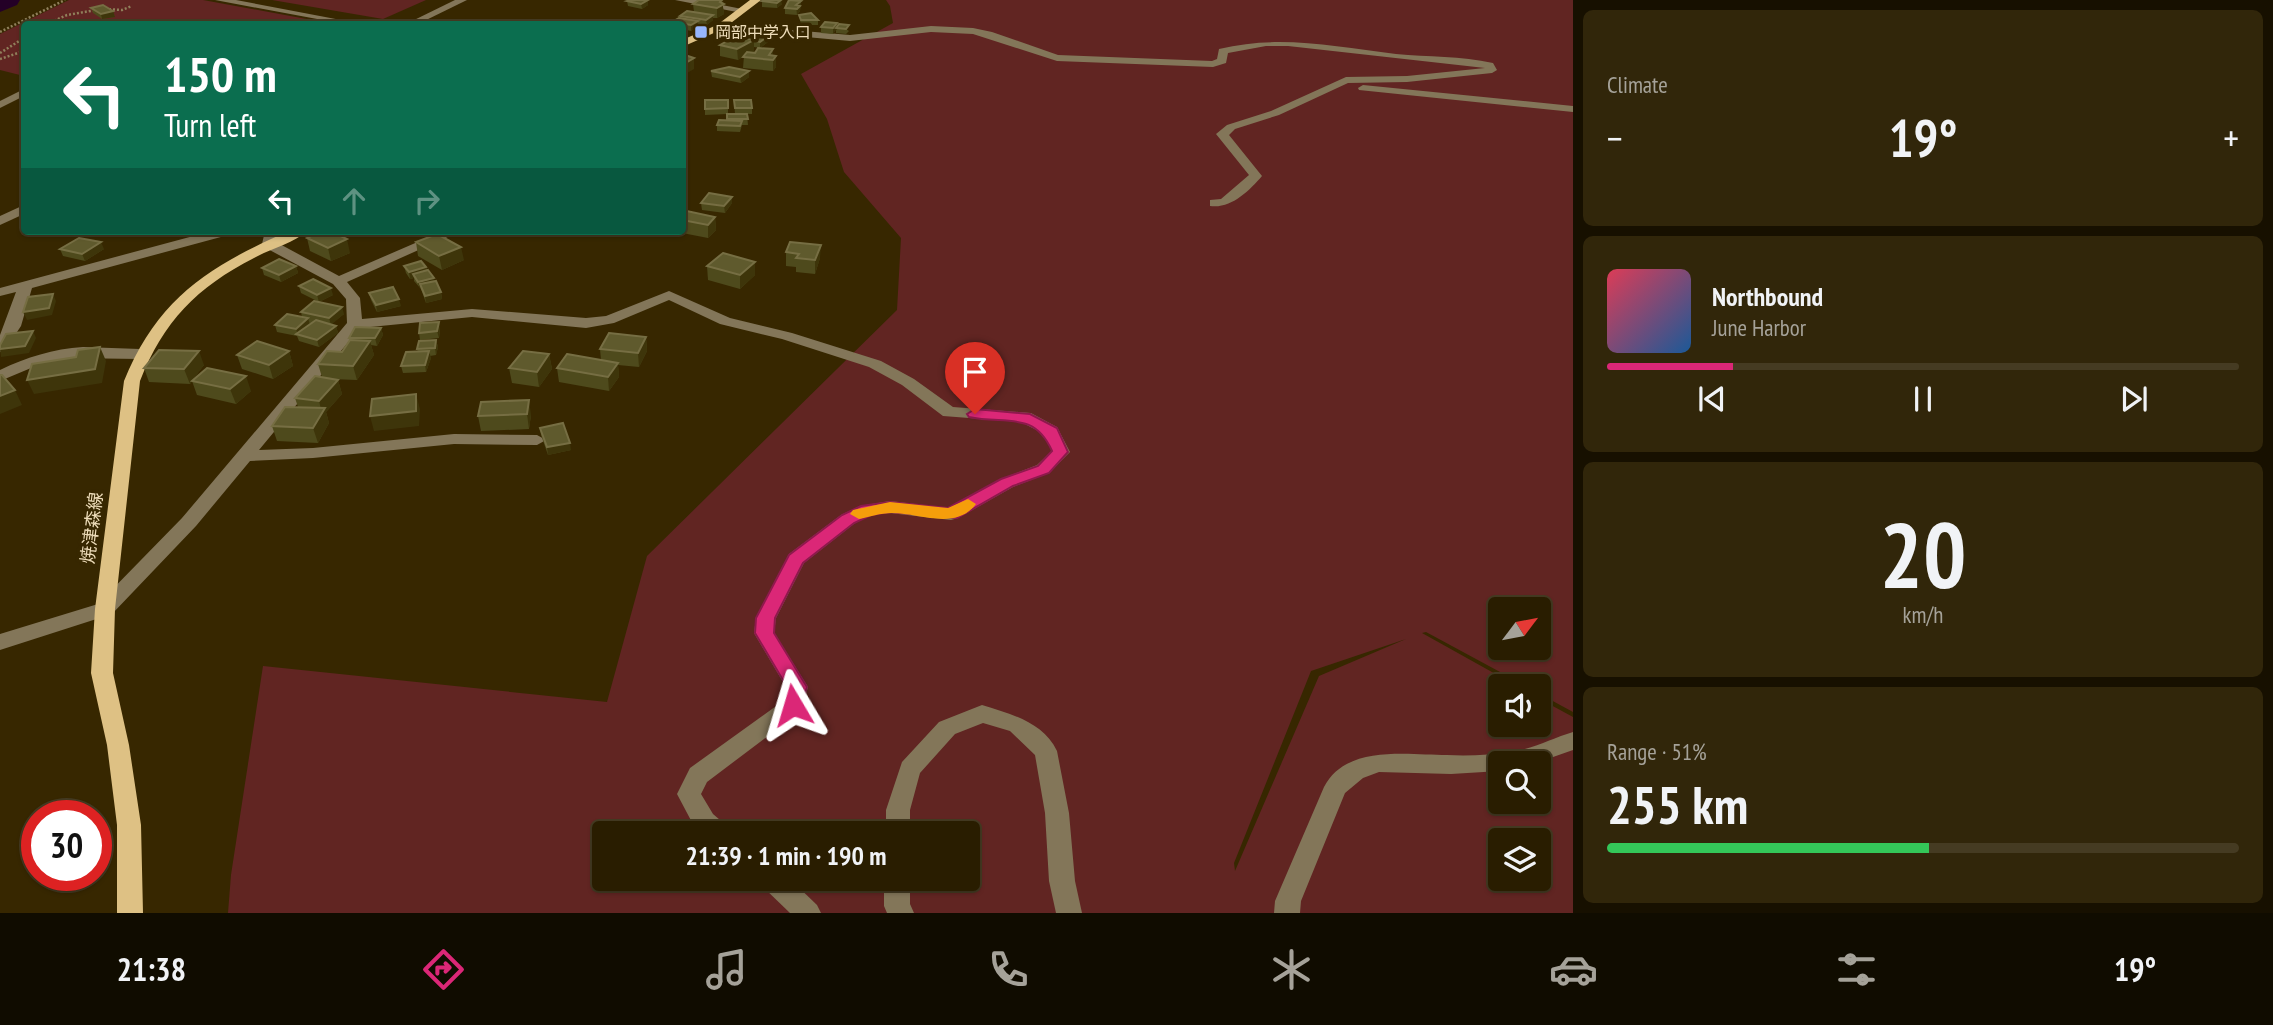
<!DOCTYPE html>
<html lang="en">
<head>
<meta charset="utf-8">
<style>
  body { margin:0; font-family:"PT Sans Narrow","Noto Sans JP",sans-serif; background:#31260a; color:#f1f3f6; height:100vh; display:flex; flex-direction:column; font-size:26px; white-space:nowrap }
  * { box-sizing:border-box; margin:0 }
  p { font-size:23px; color:#a5a299 }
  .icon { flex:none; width:38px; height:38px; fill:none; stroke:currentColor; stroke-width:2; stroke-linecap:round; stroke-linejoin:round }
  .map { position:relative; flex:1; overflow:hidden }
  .details { display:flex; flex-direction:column; gap:10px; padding:10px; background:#171000; width:700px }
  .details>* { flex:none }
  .guide { position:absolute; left:21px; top:21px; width:665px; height:214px; border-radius:7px; box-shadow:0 2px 5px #0004,0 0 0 2px #453b22; background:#0b6e4f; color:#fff; overflow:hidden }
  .needle { width:46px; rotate:58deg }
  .tools { position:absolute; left:1488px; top:597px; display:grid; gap:14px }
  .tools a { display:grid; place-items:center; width:63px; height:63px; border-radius:7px; background:#291d00; box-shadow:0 2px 5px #0004,0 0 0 2px #453b22; font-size:35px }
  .speed { position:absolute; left:21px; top:800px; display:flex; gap:14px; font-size:35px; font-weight:700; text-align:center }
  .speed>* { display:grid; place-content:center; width:91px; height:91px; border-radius:50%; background:#291d00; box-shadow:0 2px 5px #0004,0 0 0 2px #453b22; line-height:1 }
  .speed .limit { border:10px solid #d22; background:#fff; color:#111 }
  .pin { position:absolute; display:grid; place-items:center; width:60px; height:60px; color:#fff; margin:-72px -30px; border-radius:50% 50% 50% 0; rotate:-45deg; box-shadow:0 0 7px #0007 }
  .pin .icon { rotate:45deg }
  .me { position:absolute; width:77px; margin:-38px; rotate:353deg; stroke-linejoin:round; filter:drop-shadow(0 0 5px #0008) }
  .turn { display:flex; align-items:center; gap:24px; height:147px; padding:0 28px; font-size:32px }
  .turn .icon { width:91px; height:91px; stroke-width:2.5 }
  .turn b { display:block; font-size:49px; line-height:60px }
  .lanes { display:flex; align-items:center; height:66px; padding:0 28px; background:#0003; justify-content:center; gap:35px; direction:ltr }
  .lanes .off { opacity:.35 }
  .big { font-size:52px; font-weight:700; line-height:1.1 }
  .details .widget { flex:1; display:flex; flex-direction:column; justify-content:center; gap:10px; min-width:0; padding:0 24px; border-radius:10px; background:#31260a }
  .details .dial { align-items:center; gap:0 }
  .dial b { font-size:91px; line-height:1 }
  .song { display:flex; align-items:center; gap:21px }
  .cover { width:84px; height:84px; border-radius:10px; background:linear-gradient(135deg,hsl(350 70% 55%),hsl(210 70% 35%)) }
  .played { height:7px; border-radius:4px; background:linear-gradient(90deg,#db2777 20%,#453b22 20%) }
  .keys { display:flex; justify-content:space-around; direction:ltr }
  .heat { display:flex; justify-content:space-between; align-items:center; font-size:38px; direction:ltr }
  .charge { height:10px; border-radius:5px; background:linear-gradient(90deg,#34c759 51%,#453b22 0) }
  .trip { position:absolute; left:592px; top:821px; width:388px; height:70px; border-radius:7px; background:#291d00; box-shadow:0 2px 5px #0004,0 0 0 2px #453b22; font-weight:700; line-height:70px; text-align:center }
  .tabs { display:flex; height:112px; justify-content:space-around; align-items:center; background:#100c00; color:#a5a299 }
  .tabs .icon { width:49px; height:49px }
  .tabs .current { color:#db2777 }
  .tabs b { font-size:32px; color:#f1f3f6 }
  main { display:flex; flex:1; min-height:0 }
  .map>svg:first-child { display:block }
  .green { fill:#612522; fill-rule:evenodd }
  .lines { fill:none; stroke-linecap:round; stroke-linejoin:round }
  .river { fill:#240027; fill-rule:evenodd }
  .path { stroke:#90805b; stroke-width:2.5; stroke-dasharray:2 2; stroke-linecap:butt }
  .minor { fill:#837659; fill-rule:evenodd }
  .major { fill:#dec184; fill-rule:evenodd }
  .wall { fill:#4e4a1c }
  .shaded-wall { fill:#3e350a }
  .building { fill:#5f5a2d; stroke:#766e43; stroke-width:2 }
  .route { fill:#db2777; stroke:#8e194d; stroke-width:2 }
  .slow { fill:#f59e0b }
  .poi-dot { fill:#97b6fd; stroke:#372700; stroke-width:2.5 }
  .labels { text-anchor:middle; stroke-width:7; stroke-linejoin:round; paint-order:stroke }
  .far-poi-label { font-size:16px; fill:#eeddba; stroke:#372700; text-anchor:start }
  .street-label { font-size:18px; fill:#eeddba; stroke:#372700 }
</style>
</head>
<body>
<main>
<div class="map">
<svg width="1573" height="913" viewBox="0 0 1573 913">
  <rect width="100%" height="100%" fill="#372700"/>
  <g class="green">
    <polygon points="69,0 203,0 312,20 302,24 24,24 24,76 0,70 0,34"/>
    <polygon points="272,0 426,0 383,19"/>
    <path d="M886,0H1573V712L1538,693V686H1526L1426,632L1422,633L1517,686H1500V724H1538V698L1573,717V913H228L231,875L263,666L607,702L647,556L897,310L901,238L844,172L827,119L801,74L893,23L890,6ZM1500,609H1538V648H1500ZM1406,639L1319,676L1235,871L1234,863L1311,671ZM1500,763H1538V802H1500ZM604,833H968V878H604ZM1500,840H1538V878H1500Z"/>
  </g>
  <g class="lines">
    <polygon class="river" points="0,0 20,0 17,5 0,12"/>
    <g class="path">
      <polyline points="105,9 122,10 132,6"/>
      <polyline points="47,24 67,15 96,10"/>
      <polyline points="0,32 65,0"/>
      <polyline points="0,53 24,38"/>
      <polyline points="0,59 24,51"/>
    </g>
    <g class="minor">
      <polygon points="215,0 236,0 362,24 344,24"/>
      <polygon points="455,0 467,0 418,24 406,24"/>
      <polygon points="675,0 697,0 747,10 742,13"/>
      <path d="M720,24L850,35L931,26L973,28L992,32L1058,55L1212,61L1217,59L1219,49C1280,34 1335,47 1396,54C1428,57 1461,56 1493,63L1497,70L1492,73L1407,82L1348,83L1279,115L1235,129L1229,135L1262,176C1249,191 1231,209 1210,206V200L1221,199L1249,175L1216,134L1227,125L1271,111L1346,77L1407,76L1485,68L1288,46H1266L1228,53L1226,63L1213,67L1057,61L973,34L931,32L850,41L717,29V25Z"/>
      <polygon points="1363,85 1573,106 1573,112 1359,90 1358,88"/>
      <polygon points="24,89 24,96 0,108 0,101"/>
      <polygon points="24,205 24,214 0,225 0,216"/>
      <polygon points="212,231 234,231 232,234 32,288 21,326 5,350 0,352 0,335 16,292 0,296 0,288"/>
      <polygon points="265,231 279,231 276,242 339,276 443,231 461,231 347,282 360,298 362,319 472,309 586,318 606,316 669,291 730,318 792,333 881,361 914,379 953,407 1031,413 1057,427 1070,452 1049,473 1013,487 958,518 951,520 890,513 871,515 855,523 804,563 776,618 774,633 808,687 801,711 707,782 701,794 713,814 727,826 730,833 701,833 695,828 677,794 690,768 783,701 786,687 754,633 756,618 789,554 841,515 860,506 890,501 948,508 1001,479 1037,465 1052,451 1044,434 1021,422 943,416 902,385 869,367 782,339 720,324 669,300 614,323 586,328 472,317 360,328 259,450 313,448 454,434 537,435 546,440 537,445 454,444 313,458 250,461 196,526 112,614 0,650 0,634 98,604 182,518 347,323 346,299 333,284 264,247 262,244"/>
      <path d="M83,347L140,349L148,354L140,359L68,358L43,363L0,381V370C27,357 53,349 83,347Z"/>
      <path d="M982,705C1011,714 1043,722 1057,751L1069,813L1075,881L1082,913H1056L1049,881L1045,813L1035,755L1010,731L983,723L955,734L920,773L910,810V833H886V810L902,762L939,722Z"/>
      <path d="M1573,732V750L1536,763H1500V771L1451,774L1379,772L1363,778L1345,793L1301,901L1300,913H1274L1275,901L1324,787C1346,744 1408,755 1447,755C1468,756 1491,755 1512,752C1532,749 1553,738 1573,732Z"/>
      <polygon points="759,878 789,878 817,905 821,913 790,913 762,886"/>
      <polygon points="884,878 910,878 910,904 914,913 887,913 884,906"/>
    </g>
    <g class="major">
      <polygon points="750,0 761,0 723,29 682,47 682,40 717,25"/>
      <path d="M289,231H307C294,243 270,249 254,258C197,287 163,322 140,381L115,609L113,673L129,745L141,825L143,913H117V825L107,745L91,673L95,609L124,381C158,298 209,266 289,231Z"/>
    </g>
  </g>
  <g class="wall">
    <polygon points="648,0 648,5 642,9 628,6 627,1"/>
    <polygon points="722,0 724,14 717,18 713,18 713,20 707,25 698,24 698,26 691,31 682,29 682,24 672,24 672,22 680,18 680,16 694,12 693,4"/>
    <polygon points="762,1 782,4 777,8 762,7"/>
    <polygon points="801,1 800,11 797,15 785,14 785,8"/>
    <polygon points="91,8 113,11 115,17 102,19 93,13"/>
    <polygon points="799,15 818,20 818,25 801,25"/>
    <polygon points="839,24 849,31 846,34 836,33 836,29 833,34 821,33 821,27 837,27"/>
    <polygon points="768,36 768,42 760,48 754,47 754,51 751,52 773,49 773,56 776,56 776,67 773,71 743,68 744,56 738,60 720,56 720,45"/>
    <polygon points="711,71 749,71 749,77 741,83 712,77"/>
    <polygon points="705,100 728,100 728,114 735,114 734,100 752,108 752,114 747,114 748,125 742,125 740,132 717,131 717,125 727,120 727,114 705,115"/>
    <polygon points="732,197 732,203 725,213 702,210 701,203"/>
    <polygon points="682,210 715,217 716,230 708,238 672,231 682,231"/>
    <polygon points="307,238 350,253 331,261 310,251"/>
    <polygon points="416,242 464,260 442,270 418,256"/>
    <polygon points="790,242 820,258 815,274 796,272 796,267 786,266 786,252"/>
    <polygon points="60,249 104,249 85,261 63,256"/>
    <polygon points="296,266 298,273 281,282 264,275 262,268"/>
    <polygon points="404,266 426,267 427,270 441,292 442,299 426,303 421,289 414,281 414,278 410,279 406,273"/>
    <polygon points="707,266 755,275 740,289 708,280"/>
    <polygon points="299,286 333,295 319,302 301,293"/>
    <polygon points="369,293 401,306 377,312 371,300"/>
    <polygon points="301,312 344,314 331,324 336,326 338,333 319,347 299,341 297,336 277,332 275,325 302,317"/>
    <polygon points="381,328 383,335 377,346 371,345 374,355 357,380 331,379 338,380 342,394 326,412 329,423 318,443 277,441 272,426 298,407 295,398 322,377 318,364 342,352 350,340 349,338"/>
    <polygon points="440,329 439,338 420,340 419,333"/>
    <polygon points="646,337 647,351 639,367 618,365 619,377 609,391 559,382 557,368 601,360 600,349"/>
    <polygon points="436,340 438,347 436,355 430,356 431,358 426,372 403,373 401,366 418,352 417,349"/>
    <polygon points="289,351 293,366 273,379 242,369 237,355"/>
    <polygon points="549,354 552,369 539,387 512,383 509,368"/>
    <polygon points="204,365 192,380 251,391 236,404 197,395 192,381 190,384 149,382 144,368"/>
    <polygon points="481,402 531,415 529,429 481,431 478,416"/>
    <polygon points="540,428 571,450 548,455 541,435"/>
  </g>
  <g class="shaded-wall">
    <polygon points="648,0 648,5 642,9 641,4"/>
    <polygon points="722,0 724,14 717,18 717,8 720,2"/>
    <polygon points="781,0 782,4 777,8 777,3"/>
    <polygon points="801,1 800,11 797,15 796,5"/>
    <polygon points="113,11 115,17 102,19 101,14"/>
    <polygon points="713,15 713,20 707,25 706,20"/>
    <polygon points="698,21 698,26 691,31 691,25"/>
    <polygon points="837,23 837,29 833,34 833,28"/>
    <polygon points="768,36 768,42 760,48 760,42"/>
    <polygon points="754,40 754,51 738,60 737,49"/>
    <polygon points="773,49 773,59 776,56 776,67 773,71 773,60 769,55"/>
    <polygon points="694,58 694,69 682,76 682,65"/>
    <polygon points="749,71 749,77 741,83 740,77"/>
    <polygon points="732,197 732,203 725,213 724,206"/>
    <polygon points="715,217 716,230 708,238 708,225"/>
    <polygon points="347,239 350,253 331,261 328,248"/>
    <polygon points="101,242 104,249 85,261 82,254"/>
    <polygon points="821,245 820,258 815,274 815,260"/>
    <polygon points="461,247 464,260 442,270 439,256"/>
    <polygon points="755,262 755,275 740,289 740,275"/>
    <polygon points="296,266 298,273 281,282 279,275"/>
    <polygon points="426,267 427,274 413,274 414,278 410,279 409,272"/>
    <polygon points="434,278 435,285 420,284 421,289 420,289 418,282"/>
    <polygon points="331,288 333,295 319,302 317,295"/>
    <polygon points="441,292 442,299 426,303 425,296"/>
    <polygon points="53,294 56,301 52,315 27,320 23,312"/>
    <polygon points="399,299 401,306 377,312 376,305"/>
    <polygon points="342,307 344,314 331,325 329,318"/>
    <polygon points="308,318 310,325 298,336 296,329"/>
    <polygon points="439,322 440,329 439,338 437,331"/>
    <polygon points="336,326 338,333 319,347 317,340"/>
    <polygon points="381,328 383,335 377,346 375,338"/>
    <polygon points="33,331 36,338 29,353 1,357 0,349"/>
    <polygon points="646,337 647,351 639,367 638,353"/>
    <polygon points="436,340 438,347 436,355 435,348"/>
    <polygon points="370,341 374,355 357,380 353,366"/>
    <polygon points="100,347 106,361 102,383 34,394 27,380"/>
    <polygon points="199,351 204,365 190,384 184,369"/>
    <polygon points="289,351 293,366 273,379 269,365"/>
    <polygon points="429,351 431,358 426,372 425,365"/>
    <polygon points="549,354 552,369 539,387 537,372"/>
    <polygon points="618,363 619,377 609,391 608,377"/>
    <polygon points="246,376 251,391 236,404 230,389"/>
    <polygon points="338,380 342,394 326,412 329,423 318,443 313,428 322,413 319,401"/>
    <polygon points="15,390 22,405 0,414 0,396"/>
    <polygon points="416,394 420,409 419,426 374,431 370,416"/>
    <polygon points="529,400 531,415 529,429 527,414"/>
    <polygon points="570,443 571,450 548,455 547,447"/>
  </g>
  <g class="building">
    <polygon points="630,0 648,0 641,4 627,1"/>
    <polygon points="699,0 722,0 720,2 724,4 717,8 693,4"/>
    <polygon points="764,0 781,0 777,3 762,1"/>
    <polygon points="789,0 801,1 796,5 800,6 797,9 785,8"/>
    <polygon points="103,5 113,11 101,14 91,8"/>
    <polygon points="687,11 713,15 706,20 680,16"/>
    <polygon points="811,13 818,20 801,20 799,15"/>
    <polygon points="679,18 698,21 691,25 672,22"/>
    <polygon points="825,22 837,23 833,28 821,27"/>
    <polygon points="839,24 849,25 846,29 836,28"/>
    <polygon points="755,34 768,36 760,42 748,39"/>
    <polygon points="736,36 754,40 737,49 720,45"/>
    <polygon points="758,48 773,49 769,55 776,56 773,60 743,57 747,52 755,53"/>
    <polygon points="682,54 694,58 682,65"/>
    <polygon points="729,67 749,71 740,77 711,71"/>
    <polygon points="705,100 728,100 728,108 705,109"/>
    <polygon points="734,100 751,100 752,108 735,108"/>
    <polygon points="727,114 747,114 748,119 727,119"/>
    <polygon points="719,120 742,121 740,126 717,125"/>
    <polygon points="709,193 732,197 724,206 701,203"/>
    <polygon points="682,210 715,217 708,225 682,220"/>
    <polygon points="322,231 330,231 347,239 328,248 307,238"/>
    <polygon points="437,234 461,247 439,256 416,242"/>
    <polygon points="79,238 101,242 82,254 60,249"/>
    <polygon points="790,242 821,245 815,260 796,258 799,254 786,252"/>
    <polygon points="723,253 755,262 740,275 707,266"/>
    <polygon points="279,259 296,266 279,275 262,268"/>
    <polygon points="421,261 426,267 409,272 404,266"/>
    <polygon points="428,270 434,278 418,282 413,274"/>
    <polygon points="313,279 331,288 317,295 299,286"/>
    <polygon points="436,281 441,292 425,296 420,284"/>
    <polygon points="393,287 399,299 376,305 369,293"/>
    <polygon points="53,294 49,308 23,312 28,297"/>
    <polygon points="314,301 342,307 329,318 301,312"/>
    <polygon points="287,314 308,318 296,329 275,325"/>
    <polygon points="316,320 336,326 317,340 296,334"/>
    <polygon points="439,322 437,331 419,333 420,323"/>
    <polygon points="355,327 381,328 375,338 349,338"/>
    <polygon points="33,331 25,346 0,349 0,345 6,334"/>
    <polygon points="609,333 646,337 638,353 600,349"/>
    <polygon points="350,340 370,341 353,366 318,364 327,351 342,352"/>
    <polygon points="436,340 435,348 417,349 419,341"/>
    <polygon points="257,341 289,351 269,365 237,355"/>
    <polygon points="100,347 95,369 27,380 32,364 76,357 78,350"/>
    <polygon points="159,350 199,351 184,369 144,368"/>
    <polygon points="429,351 425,365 401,366 406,352"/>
    <polygon points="523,351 549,354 537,372 509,368"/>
    <polygon points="567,354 618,363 608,377 557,368"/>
    <polygon points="207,368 246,376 230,389 192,381"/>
    <polygon points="0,375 2,375 15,390 0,396"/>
    <polygon points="315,376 338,380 319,401 295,398"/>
    <polygon points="416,394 416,411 370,416 372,399"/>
    <polygon points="529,400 527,414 478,416 481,402"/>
    <polygon points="285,407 325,408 313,428 272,426"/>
    <polygon points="563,423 570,443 547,447 540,428"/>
  </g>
  <path class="route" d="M975,409L1030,414L1057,428L1068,452L1049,473L1013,486L957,518L890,512L871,515L854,523L803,563L775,618L774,633L807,687L800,711L793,713L785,711L783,705L787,687L755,633L756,618L789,555L842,515L861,506L890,502L948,508L1001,479L1038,466L1052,451C1034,410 1005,425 969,417L967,414Z"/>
  <path class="slow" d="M968,499L976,504C956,531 919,513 892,513C881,513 869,517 859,519L850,514L853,510L890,502L948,508Z"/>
  <rect class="poi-dot" x="694" y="25" width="14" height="14" rx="3.5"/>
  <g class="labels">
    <g class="far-poi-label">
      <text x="715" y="38">岡部中学入口</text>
    </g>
    <g class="street-label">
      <text transform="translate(92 528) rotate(-83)" y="6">焼津森線</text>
    </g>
  </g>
</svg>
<div class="tools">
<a><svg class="needle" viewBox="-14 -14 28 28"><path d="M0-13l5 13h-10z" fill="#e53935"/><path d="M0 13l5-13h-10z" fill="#a5a299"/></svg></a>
<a><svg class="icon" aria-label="sound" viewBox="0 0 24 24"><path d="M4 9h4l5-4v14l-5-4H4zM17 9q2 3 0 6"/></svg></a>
<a><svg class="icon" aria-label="search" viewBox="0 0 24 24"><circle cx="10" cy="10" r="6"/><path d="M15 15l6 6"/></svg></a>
<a><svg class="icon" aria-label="layers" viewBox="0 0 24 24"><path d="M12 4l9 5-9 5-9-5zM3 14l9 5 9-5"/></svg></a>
</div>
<div class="speed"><div class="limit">30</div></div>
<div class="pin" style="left:975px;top:414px;background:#d93025"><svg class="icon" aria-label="arrive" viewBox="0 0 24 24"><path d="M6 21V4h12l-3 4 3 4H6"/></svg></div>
<svg class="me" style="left:793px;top:705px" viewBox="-20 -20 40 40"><path d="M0-17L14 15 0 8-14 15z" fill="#db2777" stroke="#fff" stroke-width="4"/></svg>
<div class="trip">21:39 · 1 min · 190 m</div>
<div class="guide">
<div class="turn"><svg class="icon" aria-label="left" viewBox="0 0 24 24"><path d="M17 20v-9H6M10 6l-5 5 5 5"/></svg><div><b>150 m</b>Turn left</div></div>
<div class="lanes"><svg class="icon" aria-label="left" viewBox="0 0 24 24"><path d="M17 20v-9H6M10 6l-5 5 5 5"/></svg><svg class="icon off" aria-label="ahead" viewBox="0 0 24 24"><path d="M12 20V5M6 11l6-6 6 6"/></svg><svg class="icon off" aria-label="right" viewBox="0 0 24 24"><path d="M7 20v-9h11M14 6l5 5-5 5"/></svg></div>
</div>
</div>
<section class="details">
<div class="widget"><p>Climate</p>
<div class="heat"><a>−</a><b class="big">19°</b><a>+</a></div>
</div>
<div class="widget">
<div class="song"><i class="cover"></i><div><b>Northbound</b><p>June Harbor</p></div></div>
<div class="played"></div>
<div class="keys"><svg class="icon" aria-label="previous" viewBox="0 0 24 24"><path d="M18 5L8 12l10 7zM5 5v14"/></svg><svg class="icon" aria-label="pause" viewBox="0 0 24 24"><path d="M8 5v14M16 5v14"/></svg><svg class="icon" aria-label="next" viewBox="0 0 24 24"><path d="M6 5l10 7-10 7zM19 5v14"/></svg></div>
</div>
<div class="widget dial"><b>20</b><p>km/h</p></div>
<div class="widget"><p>Range · 51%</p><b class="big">255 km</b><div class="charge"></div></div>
</section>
</main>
<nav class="tabs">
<b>21:38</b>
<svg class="icon current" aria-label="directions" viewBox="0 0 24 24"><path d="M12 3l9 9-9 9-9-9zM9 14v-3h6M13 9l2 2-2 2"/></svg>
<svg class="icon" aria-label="music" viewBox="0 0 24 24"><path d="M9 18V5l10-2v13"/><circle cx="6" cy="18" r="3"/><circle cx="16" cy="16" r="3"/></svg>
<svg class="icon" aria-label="phone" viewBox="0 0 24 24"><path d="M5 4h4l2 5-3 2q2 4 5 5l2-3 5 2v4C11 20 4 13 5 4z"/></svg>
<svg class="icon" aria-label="climate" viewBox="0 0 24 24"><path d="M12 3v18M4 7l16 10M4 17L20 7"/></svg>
<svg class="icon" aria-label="car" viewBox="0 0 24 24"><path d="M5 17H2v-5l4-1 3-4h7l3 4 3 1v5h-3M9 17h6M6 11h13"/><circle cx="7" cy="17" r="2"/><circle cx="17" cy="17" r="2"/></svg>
<svg class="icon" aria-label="filters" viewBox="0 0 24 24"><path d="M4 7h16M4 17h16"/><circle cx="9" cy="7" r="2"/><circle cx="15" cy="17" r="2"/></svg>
<b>19°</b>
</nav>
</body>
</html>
